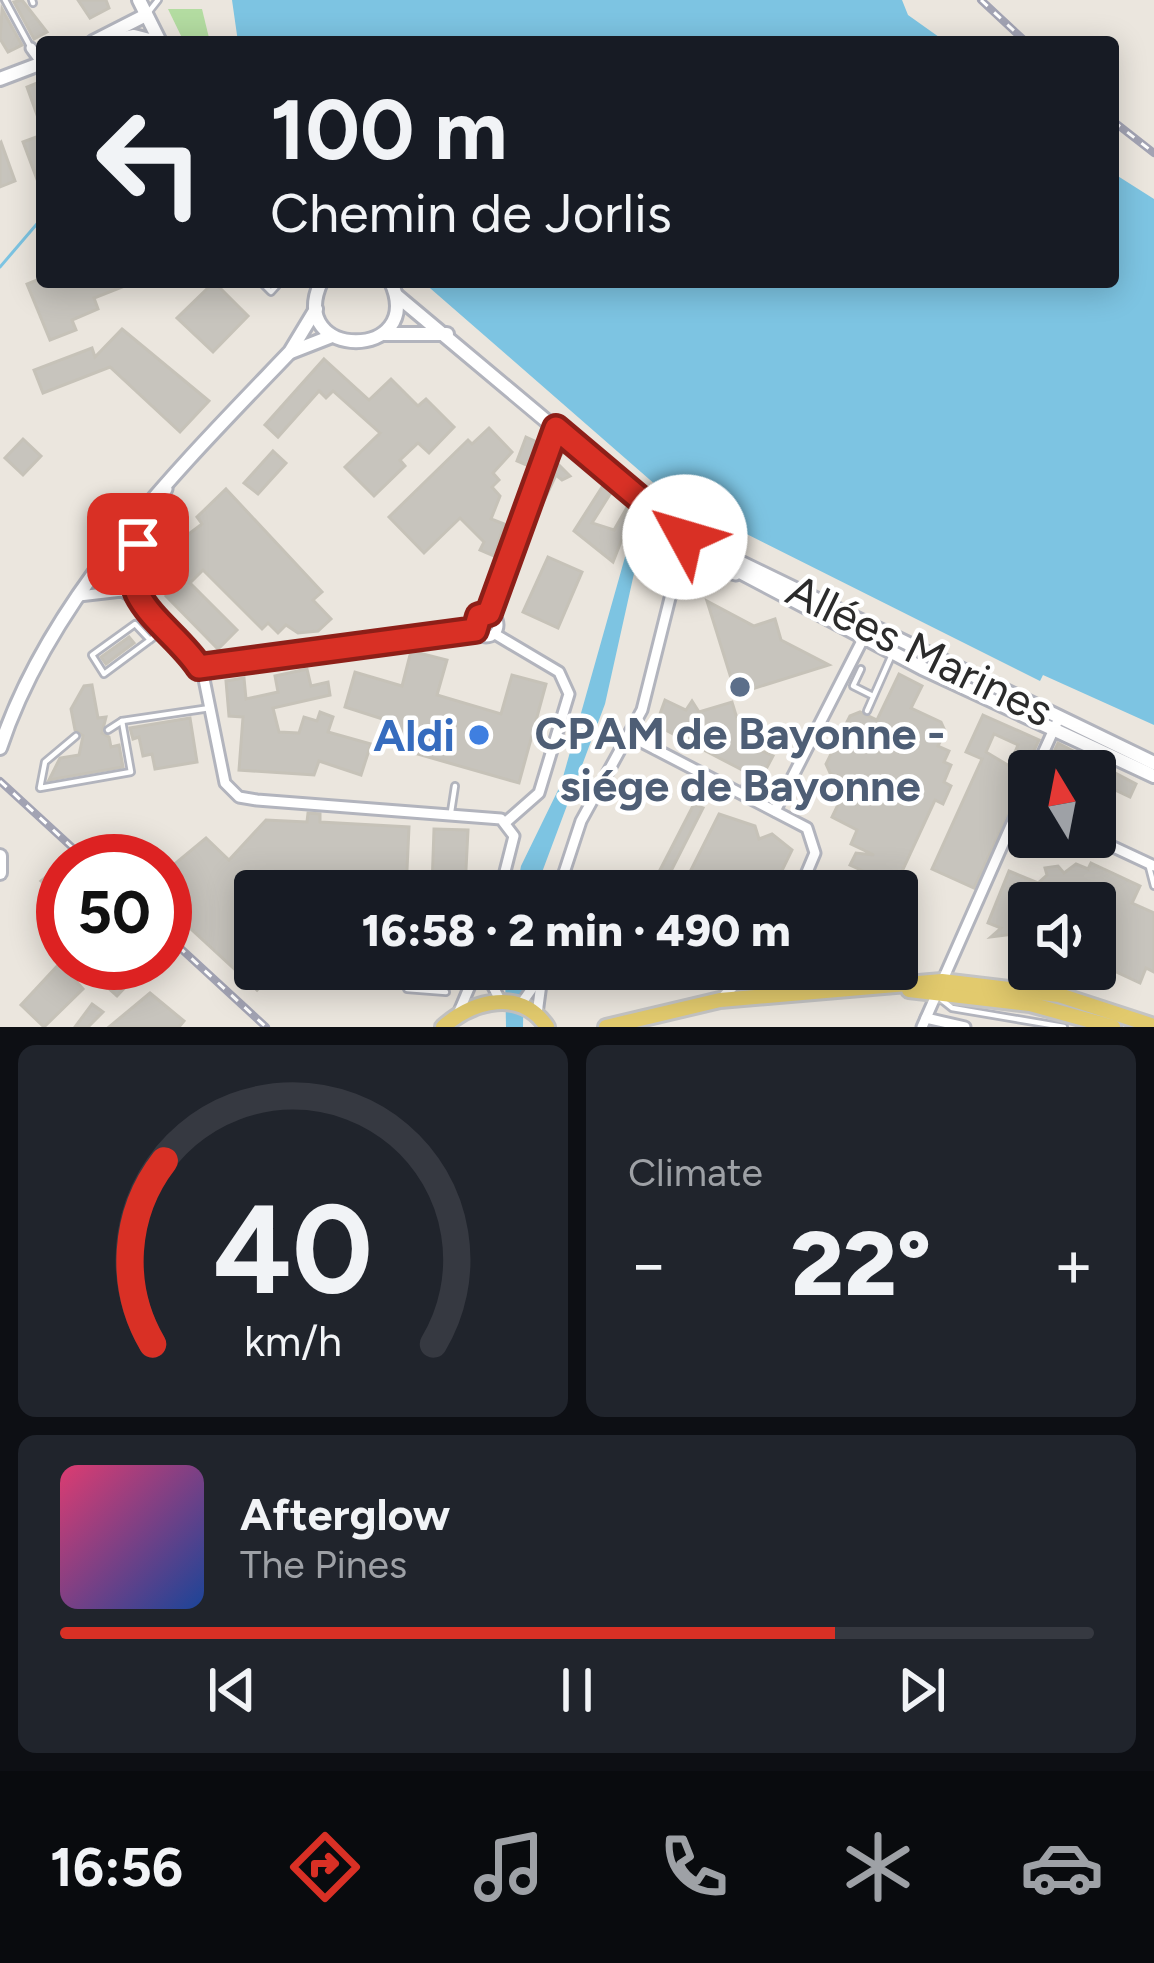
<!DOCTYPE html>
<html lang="en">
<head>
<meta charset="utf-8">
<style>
  body { margin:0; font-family:Figtree,sans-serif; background:#20242c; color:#f1f3f6; height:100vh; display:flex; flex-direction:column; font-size:45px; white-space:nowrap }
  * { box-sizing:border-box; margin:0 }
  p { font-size:39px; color:#9ea1a6 }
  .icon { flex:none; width:66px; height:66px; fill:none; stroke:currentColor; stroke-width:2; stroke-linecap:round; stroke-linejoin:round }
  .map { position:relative; height:1027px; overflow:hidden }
  .panel { display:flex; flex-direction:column; gap:18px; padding:18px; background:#0d0f14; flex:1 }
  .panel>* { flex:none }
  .guide { position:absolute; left:36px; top:36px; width:1083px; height:252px; border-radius:12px; box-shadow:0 6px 30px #0003; background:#171b24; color:#f1f3f6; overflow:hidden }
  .needle { width:78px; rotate:350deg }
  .tools { position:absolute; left:1008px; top:750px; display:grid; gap:24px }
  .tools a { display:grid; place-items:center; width:108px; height:108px; border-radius:12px; background:#171b24; box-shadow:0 6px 30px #0003; font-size:60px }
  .speed { position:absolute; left:36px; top:834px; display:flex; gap:24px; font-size:60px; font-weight:700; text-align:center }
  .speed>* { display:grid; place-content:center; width:156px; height:156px; border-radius:50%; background:#171b24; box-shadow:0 6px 30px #0003; line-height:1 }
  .speed .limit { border:18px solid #d22; background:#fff; color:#111 }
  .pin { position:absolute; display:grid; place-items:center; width:102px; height:102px; color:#fff; margin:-51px; border-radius:24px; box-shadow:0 6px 18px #0006 }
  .me { position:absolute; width:132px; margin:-66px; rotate:309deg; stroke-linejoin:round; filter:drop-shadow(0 0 9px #0008) }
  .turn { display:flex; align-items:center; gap:42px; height:252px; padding:0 36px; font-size:54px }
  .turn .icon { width:156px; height:156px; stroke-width:2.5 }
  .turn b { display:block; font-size:84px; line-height:102px }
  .big { font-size:90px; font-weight:800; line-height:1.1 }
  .panel .card { flex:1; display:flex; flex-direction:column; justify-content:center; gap:18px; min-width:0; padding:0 42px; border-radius:18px; background:#20242c }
  .panel .dial { align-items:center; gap:0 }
  .dial svg { height:312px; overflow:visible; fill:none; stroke:#363941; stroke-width:7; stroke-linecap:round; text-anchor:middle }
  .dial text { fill:#f1f3f6; stroke:none }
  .song { display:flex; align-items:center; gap:36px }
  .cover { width:144px; height:144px; border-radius:18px; background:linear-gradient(135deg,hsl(340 70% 55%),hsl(220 70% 35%)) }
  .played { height:12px; border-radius:6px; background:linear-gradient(90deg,#d93025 75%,#363941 75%) }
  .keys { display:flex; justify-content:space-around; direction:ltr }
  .heat { display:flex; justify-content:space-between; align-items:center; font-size:66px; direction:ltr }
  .panel .tiles { flex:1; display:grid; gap:18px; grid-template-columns:1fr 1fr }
  .card:last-child { grid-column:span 2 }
  .trip { position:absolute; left:234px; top:870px; width:684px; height:120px; border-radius:12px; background:#171b24; box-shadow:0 6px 30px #0003; font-weight:800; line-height:120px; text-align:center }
  .tabs { display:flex; height:192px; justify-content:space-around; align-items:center; background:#090b0e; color:#9ea1a6 }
  .tabs .icon { width:84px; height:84px }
  .tabs .selected { color:#d93025 }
  .tabs b { font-size:54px; color:#f1f3f6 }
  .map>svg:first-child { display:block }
  .green { fill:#b3dca1 }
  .water { fill:#7dc4e2 }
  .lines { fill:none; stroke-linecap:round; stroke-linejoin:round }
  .stream { stroke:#7dc4e2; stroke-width:3 }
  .building { fill:#c7c4bd; stroke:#c6c2b8; stroke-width:3 }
  .lane-casing { stroke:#b2b4bd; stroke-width:10 }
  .street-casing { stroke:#b2b4bd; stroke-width:15 }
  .secondary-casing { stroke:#b2b4bd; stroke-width:18 }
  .primary-casing { stroke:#c4c4c4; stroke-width:20 }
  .lane { stroke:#fff; stroke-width:4.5 }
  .street { stroke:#fff; stroke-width:9 }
  .secondary { stroke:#fff; stroke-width:12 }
  .primary { stroke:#e2ca6d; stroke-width:14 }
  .rail-casing { stroke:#a2a3b3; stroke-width:8 }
  .rail { stroke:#fff; stroke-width:3; stroke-dasharray:9; stroke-linecap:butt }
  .route-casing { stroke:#8d1f18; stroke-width:30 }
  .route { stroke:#d93025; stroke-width:21 }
  .service-dot { fill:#5c6f8a; stroke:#fff; stroke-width:4.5 }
  .shop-dot { fill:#3f7fe0; stroke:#fff; stroke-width:4.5 }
  .labels { text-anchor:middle; stroke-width:9; stroke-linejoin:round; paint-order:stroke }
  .street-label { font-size:45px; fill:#2b2b2b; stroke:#fff }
  .service-label { font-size:45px; font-weight:bold; fill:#4e5e75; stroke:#fff }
  .shop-label { font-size:45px; font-weight:bold; fill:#366cbe; stroke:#fff; text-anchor:end }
</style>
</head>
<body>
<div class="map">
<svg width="1154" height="1027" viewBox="0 0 1154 1027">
  <rect width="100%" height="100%" fill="#ebe6de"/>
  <polygon class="green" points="168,9 202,9 210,42 184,42"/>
  <g class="water">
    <polygon points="232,0 902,0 908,15 946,42 238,42"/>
    <polygon points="1113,173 1154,199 1154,725 1043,675 1040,681 665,493 423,282 1113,282"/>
    <polygon points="638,511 644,518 641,542 605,704 535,891 516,891 521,866 561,784"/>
    <polygon points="505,969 524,969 523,1027 506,1027"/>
  </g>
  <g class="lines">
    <g class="stream">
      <polyline points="0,267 42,218"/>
      <polyline points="648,499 653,485"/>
    </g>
  </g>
  <g class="building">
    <polygon points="22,0 47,32 34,39 14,2"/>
    <polygon points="78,0 106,0 109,8 90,18"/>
    <polygon points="2,9 22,45 8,52 0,39"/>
    <polygon points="42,81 42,126 41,126 27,87"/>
    <polygon points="42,135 42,189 41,190 23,142"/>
    <polygon points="1,142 15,181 0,187 0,143"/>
    <polygon points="42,278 42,282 132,283 94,298 98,309 72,320 76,330 50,340 27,284"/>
    <polygon points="214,282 248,316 213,352 177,318"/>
    <polygon points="122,329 209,401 180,432 110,367 43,393 34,370 92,348 95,357"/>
    <polygon points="324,359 369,400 391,379 418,406 426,399 454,427 429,453 418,443 400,460 405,466 374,496 345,467 380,433 333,391 326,398 319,391 278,437 265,425"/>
    <polygon points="489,428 512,452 493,473 499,480 492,487 500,496 491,519 504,524 494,556 480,550 484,542 460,518 424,553 389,517 468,440 472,444"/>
    <polygon points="526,437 539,443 529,466 517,461"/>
    <polygon points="23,439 41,456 23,475 5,458"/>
    <polygon points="559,445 565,450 556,462 570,476 562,480 556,475 540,509"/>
    <polygon points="273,451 286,463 258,494 244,483"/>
    <polygon points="604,484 612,491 592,523 614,530 629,504 634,508 613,562 574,531"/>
    <polygon points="226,489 322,592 313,600 331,619 318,631 298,633 286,625 278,633 268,623 262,629 203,570 190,583 237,630 218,649 166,596 184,577 167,559 177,549 174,545 202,524 197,517"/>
    <polygon points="548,557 582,572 558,628 523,612"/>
    <polygon points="707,601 754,626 775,619 781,640 829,665 736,694"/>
    <polygon points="129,637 134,643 106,664 101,657"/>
    <polygon points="411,651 447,660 437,695 501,714 512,675 546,684 519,783 386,745 392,722 345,707 355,672 402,686"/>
    <polygon points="307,669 311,686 328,682 330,695 273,708 279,732 299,733 304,717 317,721 320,712 333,717 328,732 371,744 361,775 319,761 314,775 239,770 243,717 229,716 226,681 244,678 246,699 278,692 275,676"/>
    <polygon points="899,674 922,686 911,708 941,722 945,731 938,746 949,751 944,762 951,765 944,782 951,786 943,804 935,800 893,891 870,891 876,877 850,865 856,853 874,855 851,844 857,830 832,817 849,782 830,773 826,764 850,716 860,712 877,720"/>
    <polygon points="92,685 98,718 106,717 102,733 109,737 111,747 119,745 123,767 49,780 60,758 79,755 83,736 75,730 71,709 84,686"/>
    <polygon points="665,700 686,710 692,701 699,712 732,702 743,738 758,733 754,747 773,756 765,771 758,777 753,770 746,772 656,725"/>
    <polygon points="983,715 1039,740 1030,759 1015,752 1018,745 994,734 986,752 1026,776 974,888 932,869 982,759 966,752"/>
    <polygon points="190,718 197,762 155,769 152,754 143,756 139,737 133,739 130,728"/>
    <polygon points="1058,743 1136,784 1130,797 1115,790 1107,808 1095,802 1095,771 1047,767"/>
    <polygon points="694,804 703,808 668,877 659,872"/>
    <polygon points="308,813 320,814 320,822 409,827 406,891 255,891 255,969 276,969 257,990 165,905 165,872 206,838 229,860 266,820 307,822"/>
    <polygon points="719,814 755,826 759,839 772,834 792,850 774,887 750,875 742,891 686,891 684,884"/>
    <polygon points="434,829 468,830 465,889 432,887"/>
    <polygon points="63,863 63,890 56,894 41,881"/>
    <polygon points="1091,863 1140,886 1132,903 1154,913 1154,972 1146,968 1140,983 1095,962 1095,903 1029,903 1029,932 991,937 1001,928 988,923 1009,871 1038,883 1047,875 1045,868 1058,866 1064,873 1076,864 1088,869"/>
    <polygon points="60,963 83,989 44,1027 21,1005"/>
    <polygon points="123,963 148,963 117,996 106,986"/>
    <polygon points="150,993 184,1021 179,1027 109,1027"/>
    <polygon points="92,1004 103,1012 88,1027 75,1027"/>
  </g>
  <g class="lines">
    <g class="lane-casing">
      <g id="lane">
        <polyline points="5,0 31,48"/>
        <polyline points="32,0 33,3"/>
        <polyline points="147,14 158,0"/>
        <polyline points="261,282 271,292 280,282"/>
        <polyline points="150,640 135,624 92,655 104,674 166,628"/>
        <polyline points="861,669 853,686 873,696"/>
        <polyline points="867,711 898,641"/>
        <polyline points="108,730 122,721 210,708"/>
        <polyline points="76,736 45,762 40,788 131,772 122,721"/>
        <polyline points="741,794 751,776"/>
        <polyline points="451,812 455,786"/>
        <polyline points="1148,863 1154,886"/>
        <polyline points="407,989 446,992"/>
        <polyline points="942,1000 952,1008 1064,1027"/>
      </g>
    </g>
    <g class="street-casing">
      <g id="street">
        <polyline points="31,48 42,63"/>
        <polyline points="106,561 122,591"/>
        <polyline points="681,583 694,565 736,575"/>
        <polyline points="79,596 122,591 138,600 185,648 204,679 225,783 239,797 257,800 501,819 514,836 500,891"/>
        <polyline points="138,600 131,564 167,489"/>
        <circle cx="486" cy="625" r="12"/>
        <polyline points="489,613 556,428"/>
        <polyline points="495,634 559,672 569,694 539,793 506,822"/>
        <polyline points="198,667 475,630"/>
        <polyline points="630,736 807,828 815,853 799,891"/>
        <polyline points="1035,771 1059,718"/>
        <polyline points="775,811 865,635"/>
        <polyline points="1092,837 1154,866"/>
        <polyline points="558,891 581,821 642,710 685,538"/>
        <polyline points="484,969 500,1000"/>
        <polyline points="780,969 824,987"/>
        <polyline points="720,1000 750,969"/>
        <polyline points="521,1004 540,977"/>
        <polyline points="458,1014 477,969"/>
        <polyline points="537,1014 543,969"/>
        <polyline points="926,1018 965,1027"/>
        <polyline points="922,1027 1029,785"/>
      </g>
    </g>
    <g class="secondary-casing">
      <g id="secondary">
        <polyline points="139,0 160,42"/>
        <polyline points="93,42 146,15"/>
        <polyline points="105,42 134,36 157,42"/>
        <polyline points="0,79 42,63"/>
        <path d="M321,282C285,361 427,361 391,282"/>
        <polyline points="396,295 704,553 922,668 1154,776"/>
        <polyline points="384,334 447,334"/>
        <polyline points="291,352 332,336"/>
        <polyline points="692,539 1154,763"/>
        <path d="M0,748C51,594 180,467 290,352L316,309"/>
        <polyline points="0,856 0,873"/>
      </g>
    </g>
    <g class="primary-casing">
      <g id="primary">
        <polyline points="909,990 1030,1004 1113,1027"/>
        <path d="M443,1027C474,1000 521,988 547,1027"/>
        <polyline points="606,1027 720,1000 942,981 1059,995 1154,1026"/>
      </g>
    </g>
    <use href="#lane" class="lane"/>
    <use href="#street" class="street"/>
    <use href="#secondary" class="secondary"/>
    <use href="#primary" class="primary"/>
    <g class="rail-casing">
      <g id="rail">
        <polyline points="981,0 1026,42"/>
        <polyline points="1113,121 1154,153"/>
        <polyline points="0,781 87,861"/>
        <polyline points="165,934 266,1027"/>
      </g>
    </g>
    <use href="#rail" class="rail"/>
  </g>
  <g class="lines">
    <g class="route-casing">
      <path id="route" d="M138,544C112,599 173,627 199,667L475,630L479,616L489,613L556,428L685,537"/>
    </g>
    <use href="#route" class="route"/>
  </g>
  <circle class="service-dot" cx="740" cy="687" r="12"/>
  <circle class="shop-dot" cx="479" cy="735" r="12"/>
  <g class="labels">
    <g class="street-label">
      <text transform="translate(920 650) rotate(26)" y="16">Allées Marines</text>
    </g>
    <g class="service-label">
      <text x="740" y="749">CPAM de Bayonne -<tspan x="740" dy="52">siége de Bayonne</tspan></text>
    </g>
    <g class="shop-label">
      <text x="455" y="751">Aldi</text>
    </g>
  </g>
</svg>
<div class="tools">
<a><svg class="needle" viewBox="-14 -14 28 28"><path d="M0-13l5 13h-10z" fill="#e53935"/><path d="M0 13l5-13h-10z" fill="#9ea1a6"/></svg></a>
<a><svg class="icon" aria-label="sound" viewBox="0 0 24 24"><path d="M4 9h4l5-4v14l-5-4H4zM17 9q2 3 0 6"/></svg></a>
</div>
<div class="speed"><div class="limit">50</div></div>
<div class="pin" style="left:138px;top:544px;background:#d93025"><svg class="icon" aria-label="arrive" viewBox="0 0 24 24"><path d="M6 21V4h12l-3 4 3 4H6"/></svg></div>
<svg class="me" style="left:685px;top:537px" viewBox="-20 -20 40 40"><circle r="19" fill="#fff"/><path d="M0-13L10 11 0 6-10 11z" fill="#d93025"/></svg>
<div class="trip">16:58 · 2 min · 490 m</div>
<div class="guide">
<div class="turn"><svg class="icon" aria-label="left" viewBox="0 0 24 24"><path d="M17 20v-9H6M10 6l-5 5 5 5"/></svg><div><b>100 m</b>Chemin de Jorlis</div></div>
</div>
</div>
<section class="panel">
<div class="tiles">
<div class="card dial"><svg viewBox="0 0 100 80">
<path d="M14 69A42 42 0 1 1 86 69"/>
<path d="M14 69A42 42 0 0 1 17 22" stroke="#d93025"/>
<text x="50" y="56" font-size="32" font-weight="700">40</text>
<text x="50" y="72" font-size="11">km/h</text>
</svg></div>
<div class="card"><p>Climate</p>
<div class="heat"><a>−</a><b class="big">22°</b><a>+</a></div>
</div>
<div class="card">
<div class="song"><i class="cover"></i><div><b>Afterglow</b><p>The Pines</p></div></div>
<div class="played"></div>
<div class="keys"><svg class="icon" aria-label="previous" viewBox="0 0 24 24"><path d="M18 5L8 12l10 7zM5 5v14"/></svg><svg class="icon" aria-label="pause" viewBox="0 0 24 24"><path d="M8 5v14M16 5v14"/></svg><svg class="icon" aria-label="next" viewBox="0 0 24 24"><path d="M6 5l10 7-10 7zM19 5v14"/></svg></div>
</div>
</div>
</section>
<nav class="tabs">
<b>16:56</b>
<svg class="icon selected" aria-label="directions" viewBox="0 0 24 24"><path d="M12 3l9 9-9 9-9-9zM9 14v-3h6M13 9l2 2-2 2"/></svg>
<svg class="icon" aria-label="music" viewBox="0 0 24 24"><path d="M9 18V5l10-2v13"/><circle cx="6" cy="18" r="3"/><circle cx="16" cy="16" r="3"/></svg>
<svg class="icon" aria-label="phone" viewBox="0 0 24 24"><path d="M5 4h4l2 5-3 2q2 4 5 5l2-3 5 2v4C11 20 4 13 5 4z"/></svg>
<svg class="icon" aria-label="climate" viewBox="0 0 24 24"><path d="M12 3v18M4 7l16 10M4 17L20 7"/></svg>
<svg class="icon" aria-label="car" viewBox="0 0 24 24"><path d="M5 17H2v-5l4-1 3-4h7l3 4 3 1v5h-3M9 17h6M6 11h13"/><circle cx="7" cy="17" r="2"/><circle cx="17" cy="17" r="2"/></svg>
</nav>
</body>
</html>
